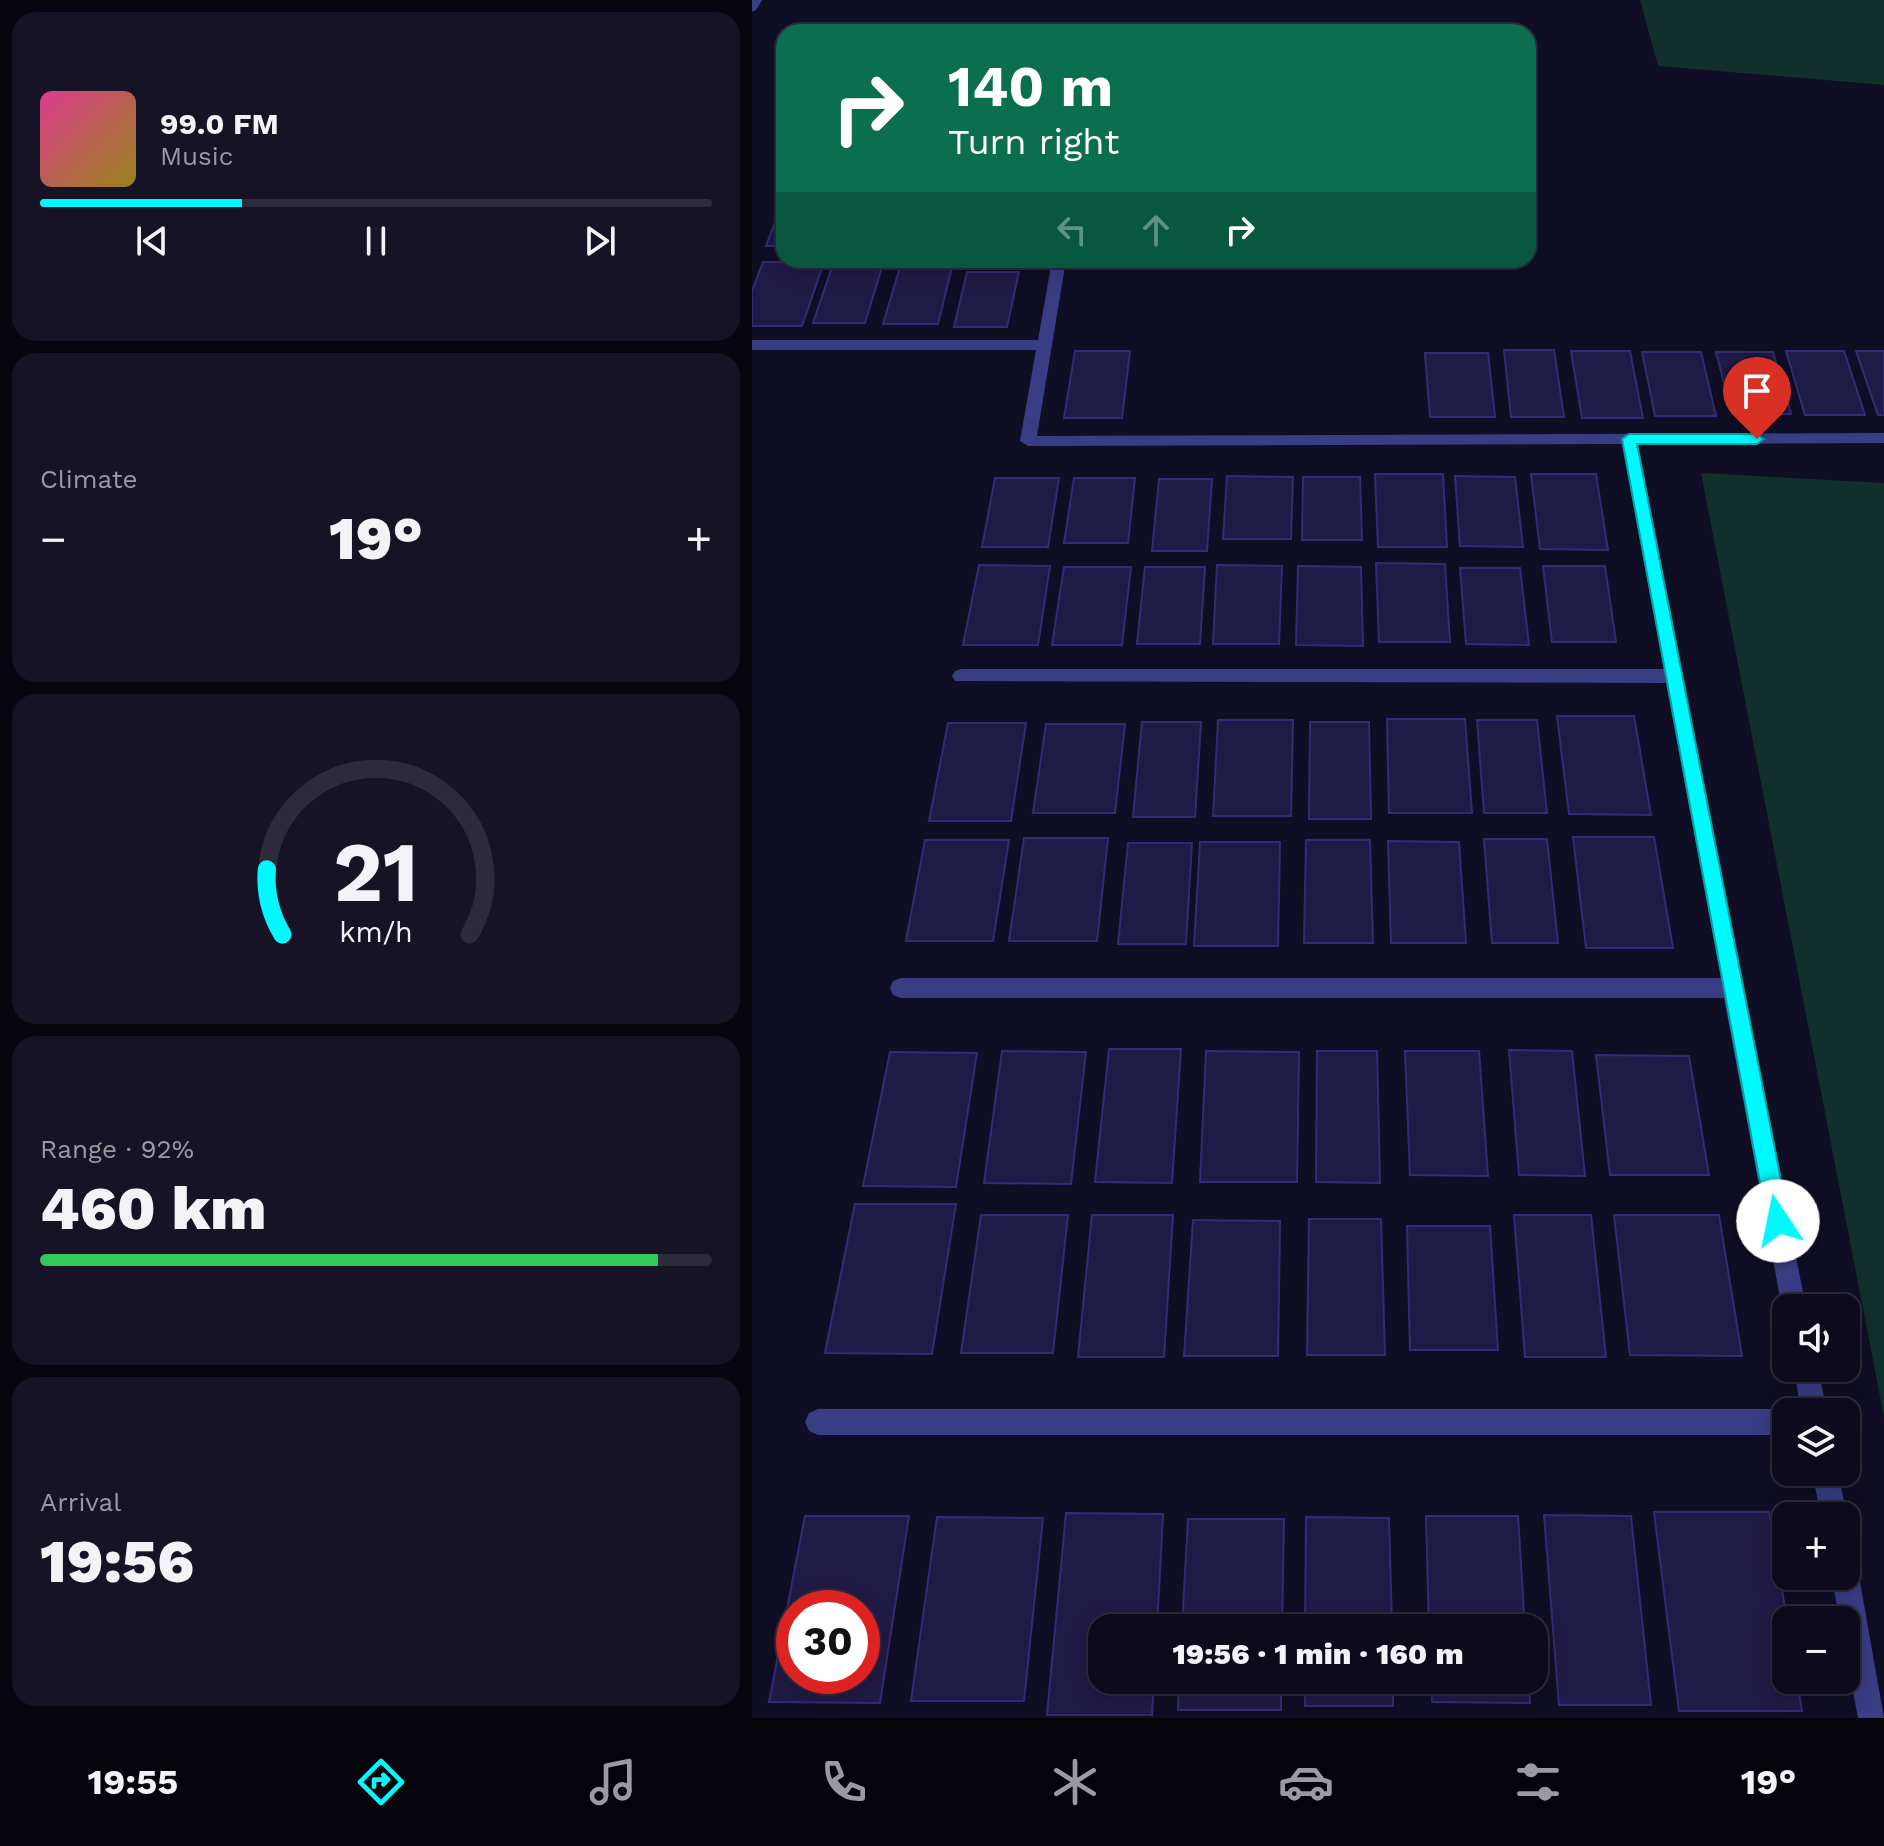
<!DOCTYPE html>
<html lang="en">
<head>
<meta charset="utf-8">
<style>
  body { margin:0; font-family:"Work Sans",sans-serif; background:#151325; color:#f1f3f6; height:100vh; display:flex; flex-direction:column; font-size:30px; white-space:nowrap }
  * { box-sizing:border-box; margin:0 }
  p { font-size:26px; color:#9a9aa3 }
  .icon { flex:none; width:44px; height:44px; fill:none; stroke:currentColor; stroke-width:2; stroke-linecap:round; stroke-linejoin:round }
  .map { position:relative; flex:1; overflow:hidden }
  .panel { display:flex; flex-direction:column; gap:12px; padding:12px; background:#07060f; width:752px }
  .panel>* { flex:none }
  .banner { position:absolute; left:24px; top:24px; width:760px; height:244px; border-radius:24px; box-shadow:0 4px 20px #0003,0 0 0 2px #2c2b3b; background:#0b6e4f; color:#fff; overflow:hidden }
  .fabs { position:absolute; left:1020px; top:1294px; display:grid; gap:16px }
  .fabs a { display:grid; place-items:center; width:88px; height:88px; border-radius:16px; background:#0c0a1c; box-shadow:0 4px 20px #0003,0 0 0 2px #2c2b3b; font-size:40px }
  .speed { position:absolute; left:24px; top:1590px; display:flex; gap:16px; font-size:40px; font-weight:700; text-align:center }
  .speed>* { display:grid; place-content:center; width:104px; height:104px; border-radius:50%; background:#0c0a1c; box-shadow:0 4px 20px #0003,0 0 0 2px #2c2b3b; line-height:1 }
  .speed .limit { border:12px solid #d22; background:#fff; color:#111 }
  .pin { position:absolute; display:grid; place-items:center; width:68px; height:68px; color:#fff; margin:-82px -34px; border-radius:50% 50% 50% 0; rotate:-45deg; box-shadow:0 0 8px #0007 }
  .pin .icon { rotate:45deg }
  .me { position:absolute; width:88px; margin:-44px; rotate:349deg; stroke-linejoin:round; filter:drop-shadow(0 0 6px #0008) }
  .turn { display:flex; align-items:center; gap:28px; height:168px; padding:0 40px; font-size:36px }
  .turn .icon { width:104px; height:104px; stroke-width:2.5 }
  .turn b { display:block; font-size:56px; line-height:68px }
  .lanes { display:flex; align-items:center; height:76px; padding:0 40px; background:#0003; justify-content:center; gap:40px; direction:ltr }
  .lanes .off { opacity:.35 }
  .big { font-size:60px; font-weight:800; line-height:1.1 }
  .panel .tile { flex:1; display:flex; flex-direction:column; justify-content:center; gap:12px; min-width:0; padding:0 28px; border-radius:24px; background:#151325 }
  .panel .dial { align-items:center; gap:0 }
  .dial svg { height:208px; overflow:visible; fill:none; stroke:#2c2b3b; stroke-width:7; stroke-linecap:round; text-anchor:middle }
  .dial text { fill:#f1f3f6; stroke:none }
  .song { display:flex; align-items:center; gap:24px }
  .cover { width:96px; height:96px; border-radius:12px; background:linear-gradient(135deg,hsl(330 70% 55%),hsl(50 70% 35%)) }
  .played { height:8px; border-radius:4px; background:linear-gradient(90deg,#00f9fd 30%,#2c2b3b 30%) }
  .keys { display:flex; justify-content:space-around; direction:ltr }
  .heat { display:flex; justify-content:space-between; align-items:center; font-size:44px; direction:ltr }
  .charge { height:12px; border-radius:6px; background:linear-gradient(90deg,#34c759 92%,#2c2b3b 0) }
  .trip { position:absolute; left:336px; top:1614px; width:460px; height:80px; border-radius:24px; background:#0c0a1c; box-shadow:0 4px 20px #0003,0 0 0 2px #2c2b3b; font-weight:800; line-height:80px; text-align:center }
  .tabs { display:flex; height:128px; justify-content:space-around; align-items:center; background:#05040b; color:#9a9aa3 }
  .tabs .icon { width:56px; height:56px }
  .tabs .active { color:#00f9fd }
  .tabs b { font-size:36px; color:#f1f3f6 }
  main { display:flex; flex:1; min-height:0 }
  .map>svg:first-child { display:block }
  .green { fill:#112f2b }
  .building { fill:#201a46; stroke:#342c72; stroke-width:2; fill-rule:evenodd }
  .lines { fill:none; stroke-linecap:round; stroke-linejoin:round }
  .minor { fill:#393d84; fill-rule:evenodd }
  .tertiary { fill:#393d84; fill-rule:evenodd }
  .route { fill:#00f9fd; stroke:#00a2a4; stroke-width:2 }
</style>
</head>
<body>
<main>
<section class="panel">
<div class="tile">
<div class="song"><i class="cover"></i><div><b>99.0 FM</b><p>Music</p></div></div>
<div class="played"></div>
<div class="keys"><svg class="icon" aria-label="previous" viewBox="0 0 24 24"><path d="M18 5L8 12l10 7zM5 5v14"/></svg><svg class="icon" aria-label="pause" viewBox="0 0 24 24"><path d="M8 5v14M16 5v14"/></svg><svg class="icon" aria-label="next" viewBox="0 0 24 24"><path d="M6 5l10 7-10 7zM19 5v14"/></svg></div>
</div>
<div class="tile"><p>Climate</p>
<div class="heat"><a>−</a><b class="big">19°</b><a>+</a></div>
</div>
<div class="tile dial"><svg viewBox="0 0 100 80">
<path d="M14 69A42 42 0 1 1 86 69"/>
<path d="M14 69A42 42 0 0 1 8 44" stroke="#00f9fd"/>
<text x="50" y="56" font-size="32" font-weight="700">21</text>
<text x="50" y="72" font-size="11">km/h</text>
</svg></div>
<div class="tile"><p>Range · 92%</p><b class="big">460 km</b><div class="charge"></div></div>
<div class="tile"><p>Arrival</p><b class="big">19:56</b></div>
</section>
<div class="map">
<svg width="1132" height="1718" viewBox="0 0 1132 1718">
  <rect width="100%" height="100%" fill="#100e25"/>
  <g class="green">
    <polygon points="888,0 1132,0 1132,85 906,66"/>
    <polygon points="949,473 1132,483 1132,1417"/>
  </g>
  <g class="building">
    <polygon points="32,198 32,246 14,246"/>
    <polygon points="11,262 72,262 50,326 0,326 0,291"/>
    <polygon points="80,267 130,267 113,323 61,323"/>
    <polygon points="148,267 200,267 186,324 131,324"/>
    <polygon points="215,272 267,272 255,327 202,327"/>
    <polygon points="752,350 802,350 812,417 759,417"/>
    <polygon points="323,351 378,351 370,418 312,418"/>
    <polygon points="819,351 878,351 891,418 830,418"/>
    <polygon points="1034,351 1092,351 1113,415 1053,415"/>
    <polygon points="1104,351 1132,351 1132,415 1126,415"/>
    <polygon points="890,352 949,352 964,416 903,416"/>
    <polygon points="964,352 1021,352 1039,414 980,414"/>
    <polygon points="673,353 736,353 743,417 678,417"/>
    <polygon points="623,474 691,474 695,547 626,547"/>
    <polygon points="779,474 844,474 856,550 788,549"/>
    <polygon points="475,476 541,477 539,539 471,539"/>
    <polygon points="703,476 763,477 771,547 708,546"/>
    <polygon points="551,477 608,477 610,540 550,540"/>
    <polygon points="243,478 307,478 296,547 230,547"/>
    <polygon points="322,478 383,478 376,543 312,543"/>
    <polygon points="407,479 460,479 455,551 400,551"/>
    <polygon points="624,563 693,564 698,642 627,642"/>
    <polygon points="227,565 298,566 286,645 211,645"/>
    <polygon points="465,565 530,566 527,644 461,644"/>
    <polygon points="546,566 609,567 611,646 544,645"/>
    <polygon points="791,566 853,566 864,642 800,642"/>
    <polygon points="312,567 379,567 370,645 300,645"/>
    <polygon points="393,567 453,567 448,644 385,644"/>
    <polygon points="708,568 768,568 777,645 714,644"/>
    <polygon points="805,716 882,716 899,815 817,814"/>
    <polygon points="635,719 713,719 720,813 637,813"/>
    <polygon points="466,720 541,720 539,816 461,816"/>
    <polygon points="725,720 785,720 795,813 732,813"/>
    <polygon points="390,722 449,722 443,817 381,817"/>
    <polygon points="558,722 617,722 619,819 557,819"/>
    <polygon points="196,723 274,723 259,821 177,821"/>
    <polygon points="294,724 373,724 363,813 281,813"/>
    <polygon points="821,837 902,837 921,948 834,948"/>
    <polygon points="272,838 356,838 345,941 257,941"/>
    <polygon points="732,839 795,839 806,943 740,943"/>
    <polygon points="173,840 257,840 241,941 154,941"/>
    <polygon points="554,840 618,840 621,943 552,943"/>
    <polygon points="636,841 707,842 714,943 639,943"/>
    <polygon points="448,842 528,842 526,946 442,946"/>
    <polygon points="376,843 440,843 434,944 366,944"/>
    <polygon points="357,1049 429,1049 420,1183 343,1182"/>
    <polygon points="757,1050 820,1051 833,1176 767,1175"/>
    <polygon points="250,1051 334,1052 319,1184 232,1183"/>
    <polygon points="454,1051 547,1052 545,1182 448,1182"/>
    <polygon points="565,1051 625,1051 628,1183 564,1182"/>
    <polygon points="653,1051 727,1051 736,1176 658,1175"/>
    <polygon points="138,1052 225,1053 204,1187 111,1186"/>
    <polygon points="844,1055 937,1056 957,1175 858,1175"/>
    <polygon points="103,1204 204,1204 180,1354 73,1353"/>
    <polygon points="229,1215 316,1215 301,1353 209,1353"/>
    <polygon points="340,1215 421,1215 412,1357 326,1357"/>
    <polygon points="762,1215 839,1215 854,1357 773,1357"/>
    <polygon points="862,1215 967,1215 990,1356 878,1355"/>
    <polygon points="557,1219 629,1219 633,1355 555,1355"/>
    <polygon points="441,1220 528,1221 526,1356 432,1356"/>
    <polygon points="655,1226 738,1226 746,1350 658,1350"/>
    <polygon points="902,1512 1017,1512 1035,1620 1034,1680 1045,1680 1050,1711 927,1711"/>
    <polygon points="314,1513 411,1514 405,1628 350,1628 350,1680 402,1680 400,1715 295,1715"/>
    <polygon points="792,1515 879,1516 899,1705 807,1705"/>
    <path d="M53,1516H157L128,1703L17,1702ZM42,1608H110V1676H42Z"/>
    <polygon points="674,1516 766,1516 773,1628 677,1628"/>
    <polygon points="185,1517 291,1518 272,1701 159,1701"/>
    <polygon points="554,1517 637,1518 640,1628 553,1628"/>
    <polygon points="436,1519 532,1519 530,1628 430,1628"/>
    <polygon points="427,1680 529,1680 529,1710 426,1710"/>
    <rect x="553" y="1680" width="88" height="26"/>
    <polygon points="679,1680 777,1680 778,1703 680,1702"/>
  </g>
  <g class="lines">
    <g class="minor">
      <polygon points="300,260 314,260 285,436 1132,433 1132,443 886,444 1054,1308 1034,1308 1034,1317 1030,1308 972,998 149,998 141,995 138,988 141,981 149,978 969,978 914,683 203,681 200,676 203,671 209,669 912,669 870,444 276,446 268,441 284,350 0,350 0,340 286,340"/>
      <polygon points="1042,1368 1066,1368 1075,1412 1049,1412"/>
      <polygon points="66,1409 1034,1409 1041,1412 1034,1412 1034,1435 66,1435 57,1431 53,1422 57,1413"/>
      <polygon points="1060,1472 1086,1472 1095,1516 1094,1519 1094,1516 1069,1516"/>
      <polygon points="1094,1563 1103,1566 1107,1576 1132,1718 1106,1718 1094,1654 1094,1620 1088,1620 1079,1576 1094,1576"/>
    </g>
    <polygon class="tertiary" points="0,0 10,0 4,10 0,12"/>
  </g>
  <polygon class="route" points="877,434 1005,434 1012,439 1005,444 885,444 1037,1221 1034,1228 1026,1231 1018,1228 1015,1221 870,439"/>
</svg>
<div class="fabs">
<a><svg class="icon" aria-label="sound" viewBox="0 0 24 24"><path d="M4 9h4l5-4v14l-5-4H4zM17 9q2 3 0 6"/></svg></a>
<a><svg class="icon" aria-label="layers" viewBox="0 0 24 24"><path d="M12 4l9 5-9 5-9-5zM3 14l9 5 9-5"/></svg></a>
<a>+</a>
<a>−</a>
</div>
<div class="speed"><div class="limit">30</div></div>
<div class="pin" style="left:1005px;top:439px;background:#d93025"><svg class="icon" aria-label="arrive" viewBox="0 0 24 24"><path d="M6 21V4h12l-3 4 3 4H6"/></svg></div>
<svg class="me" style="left:1026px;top:1221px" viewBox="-20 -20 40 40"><circle r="19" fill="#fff"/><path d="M0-13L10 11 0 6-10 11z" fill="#00f9fd"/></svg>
<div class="trip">19:56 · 1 min · 160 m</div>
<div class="banner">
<div class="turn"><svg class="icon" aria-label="right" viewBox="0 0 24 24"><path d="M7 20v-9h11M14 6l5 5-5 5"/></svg><div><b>140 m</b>Turn right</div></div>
<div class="lanes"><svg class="icon off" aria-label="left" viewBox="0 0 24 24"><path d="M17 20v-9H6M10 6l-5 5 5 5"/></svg><svg class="icon off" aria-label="ahead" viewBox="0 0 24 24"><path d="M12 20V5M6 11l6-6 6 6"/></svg><svg class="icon" aria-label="right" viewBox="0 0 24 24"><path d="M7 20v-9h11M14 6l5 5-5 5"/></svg></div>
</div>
</div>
</main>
<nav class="tabs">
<b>19:55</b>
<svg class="icon active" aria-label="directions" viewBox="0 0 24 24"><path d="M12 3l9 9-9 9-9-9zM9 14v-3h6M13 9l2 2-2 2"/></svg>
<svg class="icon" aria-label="music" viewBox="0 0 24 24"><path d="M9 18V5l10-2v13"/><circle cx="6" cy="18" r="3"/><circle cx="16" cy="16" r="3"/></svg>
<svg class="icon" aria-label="phone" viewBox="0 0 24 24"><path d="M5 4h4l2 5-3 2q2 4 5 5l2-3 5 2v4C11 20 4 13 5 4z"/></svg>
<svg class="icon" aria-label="climate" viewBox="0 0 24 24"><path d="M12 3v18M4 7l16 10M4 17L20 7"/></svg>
<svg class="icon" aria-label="car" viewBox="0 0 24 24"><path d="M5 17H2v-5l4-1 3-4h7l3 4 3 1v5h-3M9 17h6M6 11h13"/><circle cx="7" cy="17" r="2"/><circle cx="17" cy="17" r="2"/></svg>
<svg class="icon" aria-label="filters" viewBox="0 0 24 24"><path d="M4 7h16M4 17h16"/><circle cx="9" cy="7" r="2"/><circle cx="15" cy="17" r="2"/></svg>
<b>19°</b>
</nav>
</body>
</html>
